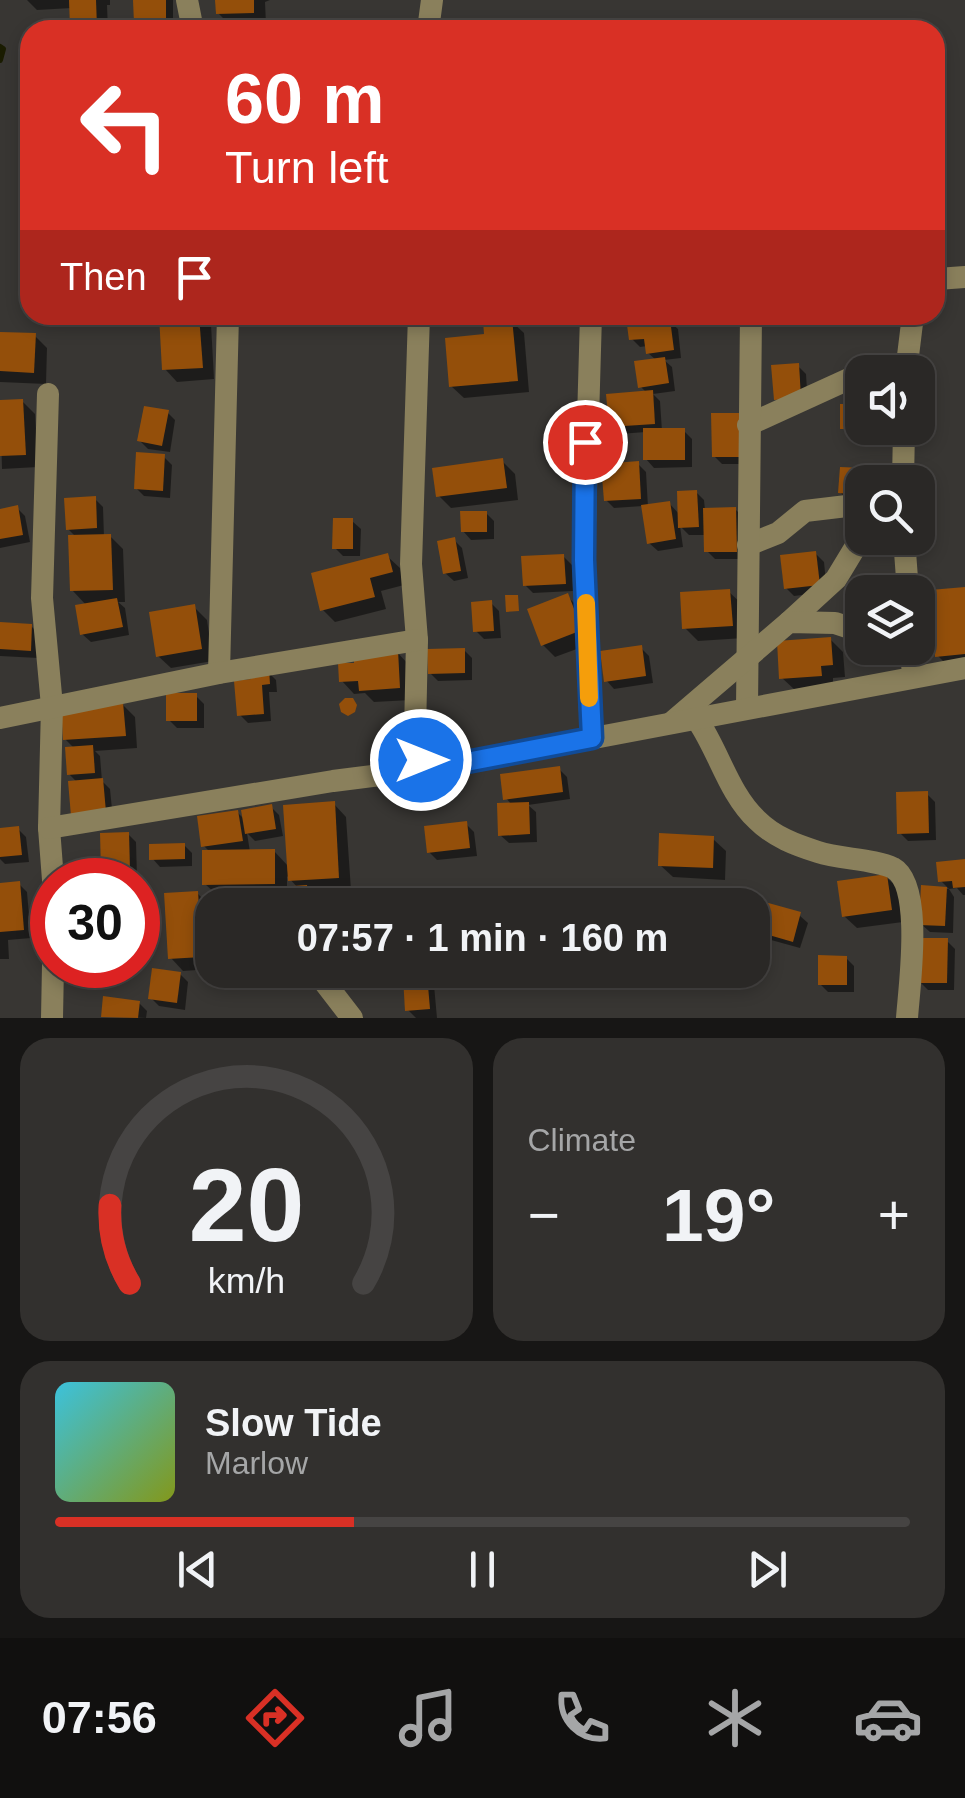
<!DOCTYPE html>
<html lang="en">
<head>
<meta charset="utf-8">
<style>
  body { margin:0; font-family:Arial,sans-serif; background:#32302e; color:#f1f3f6; height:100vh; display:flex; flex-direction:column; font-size:38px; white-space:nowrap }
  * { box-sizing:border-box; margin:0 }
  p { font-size:32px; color:#a5a6a7 }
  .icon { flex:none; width:55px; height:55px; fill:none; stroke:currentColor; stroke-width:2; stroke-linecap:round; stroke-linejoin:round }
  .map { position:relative; height:1018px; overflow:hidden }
  .panel { display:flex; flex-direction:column; gap:20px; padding:20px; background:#171615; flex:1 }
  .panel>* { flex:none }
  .top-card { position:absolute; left:20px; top:20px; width:925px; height:305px; border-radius:30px; box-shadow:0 5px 15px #0003,0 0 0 2px #464443; background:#d93025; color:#fff; overflow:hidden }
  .controls { position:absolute; left:845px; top:355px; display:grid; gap:20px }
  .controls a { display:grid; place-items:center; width:90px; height:90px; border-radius:20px; background:#2a2826; box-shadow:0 5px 15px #0003,0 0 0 2px #464443; font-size:50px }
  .speed { position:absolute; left:30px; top:858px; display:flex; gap:20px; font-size:50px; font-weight:700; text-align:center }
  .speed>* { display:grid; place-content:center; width:130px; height:130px; border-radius:50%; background:#2a2826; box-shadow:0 5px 15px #0003,0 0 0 2px #464443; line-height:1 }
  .speed .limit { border:15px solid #d22; background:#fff; color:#111 }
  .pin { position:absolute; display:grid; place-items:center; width:85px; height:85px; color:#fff; margin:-42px; border:5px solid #fff; border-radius:50%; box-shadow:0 2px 10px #0007 }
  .me { position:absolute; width:110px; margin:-55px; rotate:90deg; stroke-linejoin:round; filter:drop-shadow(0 0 8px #0008) }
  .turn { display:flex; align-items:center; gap:35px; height:210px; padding:0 40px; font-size:45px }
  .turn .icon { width:130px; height:130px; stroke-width:2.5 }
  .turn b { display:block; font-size:70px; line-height:85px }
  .then { display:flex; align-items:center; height:95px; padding:0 40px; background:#0003; gap:20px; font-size:38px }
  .big { font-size:75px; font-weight:700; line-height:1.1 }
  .panel .card { flex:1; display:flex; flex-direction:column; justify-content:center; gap:15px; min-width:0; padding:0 35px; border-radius:30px; background:#32302e }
  .panel .dial { align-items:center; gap:0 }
  .dial svg { height:260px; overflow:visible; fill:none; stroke:#464443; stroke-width:7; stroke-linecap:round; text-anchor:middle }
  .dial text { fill:#f1f3f6; stroke:none }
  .song { display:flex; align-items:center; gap:30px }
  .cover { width:120px; height:120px; border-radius:15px; background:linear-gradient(135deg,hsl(190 70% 55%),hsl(70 70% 35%)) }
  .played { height:10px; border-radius:5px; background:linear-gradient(90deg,#d93025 35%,#464443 35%) }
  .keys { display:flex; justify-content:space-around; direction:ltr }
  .heat { display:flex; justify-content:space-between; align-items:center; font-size:55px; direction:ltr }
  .panel .tiles { flex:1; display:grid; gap:20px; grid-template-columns:1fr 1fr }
  .card:last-child { grid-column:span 2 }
  .trip { position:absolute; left:195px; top:888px; width:575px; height:100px; border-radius:30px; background:#2a2826; box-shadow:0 5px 15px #0003,0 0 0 2px #464443; font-weight:700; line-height:100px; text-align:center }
  .tabs { display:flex; height:160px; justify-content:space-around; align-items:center; background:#11100f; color:#a5a6a7 }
  .tabs .icon { width:70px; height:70px }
  .tabs .current { color:#d93025 }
  .tabs b { font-size:45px; color:#f1f3f6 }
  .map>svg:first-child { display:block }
  .shadow { fill:#0007; fill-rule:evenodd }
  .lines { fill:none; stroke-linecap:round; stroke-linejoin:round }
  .stream { stroke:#1a1c01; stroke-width:6 }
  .building { fill:#944f0a }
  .minor { stroke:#8a805c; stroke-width:22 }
  .route-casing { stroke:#114b97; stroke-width:25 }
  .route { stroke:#1a73e8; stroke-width:18 }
  .slow { stroke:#f59e0b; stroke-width:18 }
</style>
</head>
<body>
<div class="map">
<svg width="965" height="1018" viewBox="0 0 965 1018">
  <rect width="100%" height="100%" fill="#383633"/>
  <g class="shadow">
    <polygon points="27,0 110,0 110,5 107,5 108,30 75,30 72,8 37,10"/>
    <polygon points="135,0 173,0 173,29 144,30 136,22"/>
    <polygon points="218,0 270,0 265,2 266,24 231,26 218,13"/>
    <polygon points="161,315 202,315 211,324 214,379 177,382 165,369"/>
    <polygon points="338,315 376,315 343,320"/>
    <polygon points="511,321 524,333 529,392 464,398 451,386 486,337"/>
    <polygon points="669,321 678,329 681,358 664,360 672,367 675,391 653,394 660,401 662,431 684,431 692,439 692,467 654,468 646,459 646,432 619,434 611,426 647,393 641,387 656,360 648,353 647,346 640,347 632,339"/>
    <polygon points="0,334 35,336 47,348 46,384 0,382"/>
    <polygon points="798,366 806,374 808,406 784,407"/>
    <polygon points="22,401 35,414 38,467 2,469 0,403"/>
    <polygon points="861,406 862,428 870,428 870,436 851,436 843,428"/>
    <polygon points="167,412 175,420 170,452 148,449 140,441"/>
    <polygon points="714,415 751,464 722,464 714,456"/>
    <polygon points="164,457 172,465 170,498 144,496 136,488"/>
    <polygon points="502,461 515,474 518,500 451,508 439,496"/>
    <polygon points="638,464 646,472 648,507 669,503 680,515 696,492 704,500 705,510 735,509 743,517 744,559 715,559 707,551 706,535 689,535 680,526 683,547 658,551 649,543 643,506 614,508 606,500"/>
    <polygon points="863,471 871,479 871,482 862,482 862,501 849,501 841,493"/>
    <polygon points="95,499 103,507 104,537 110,536 123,549 125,602 118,602 125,608 129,635 91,642 82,634 87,606 72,590 76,537 68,529"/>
    <polygon points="17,508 25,516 30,542 0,548 0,511"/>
    <polygon points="486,513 494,521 494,539 471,540 463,531"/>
    <polygon points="352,521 361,529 360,556 343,556 335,548"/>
    <polygon points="454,540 462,548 468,578 454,581 445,573"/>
    <polygon points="816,554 824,562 827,592 794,596 786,588"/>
    <polygon points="387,556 400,568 404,585 381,591 386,609 335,622 323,610"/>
    <polygon points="563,556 572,565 573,591 533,593 525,585"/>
    <polygon points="965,589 965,667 950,668 937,655"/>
    <polygon points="729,592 742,604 744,638 698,641 685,628"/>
    <polygon points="567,596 580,609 593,643 555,657 543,645"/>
    <polygon points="491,603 499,611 501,638 484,639 476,631"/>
    <polygon points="194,607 207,620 213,661 171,668 158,656"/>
    <polygon points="0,624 31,626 39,634 38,658 0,656"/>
    <polygon points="830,639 843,652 845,677 833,678 833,687 795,690 782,678"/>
    <polygon points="641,648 649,656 653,683 614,689 606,680"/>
    <polygon points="464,650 472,658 472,680 438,681 430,673"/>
    <polygon points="397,652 409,665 411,700 374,702 365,693 354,694 342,681 357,665"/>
    <polygon points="268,672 276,680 277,692 269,692 271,721 248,723 240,715"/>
    <polygon points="196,696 204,704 204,728 177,728 169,720"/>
    <polygon points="123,705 135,717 137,748 95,751 100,756 102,781 110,789 113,819 69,774 75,749 65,739"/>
    <polygon points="559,769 567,777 570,799 528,805 536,812 537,842 509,843 500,835 512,805 506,798"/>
    <polygon points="927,794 935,802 936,840 908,841 900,833"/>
    <path d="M334,804L346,817L351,890L314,892L315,905H311L310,892H305L306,905H253L252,896H218L205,884L210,852L204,846L237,812L245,820L271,807L279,815L283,836L255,841L247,833L250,852L274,851L289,867ZM287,876L298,888H287Z"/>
    <polygon points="466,824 474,832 477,856 437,860 429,852"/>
    <polygon points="18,829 26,837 29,862 5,864 0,859 0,830"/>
    <polygon points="128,834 136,842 137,877 112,878 104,870"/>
    <polygon points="713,839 726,851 725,880 673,877 660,865"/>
    <polygon points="184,845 192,853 192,866 160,867 152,858"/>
    <polygon points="965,862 965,895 963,895 957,888 949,889 941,881"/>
    <polygon points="886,877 899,889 903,922 857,928 844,916"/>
    <polygon points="19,884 27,892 31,938 8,940 9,959 0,959 0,885"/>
    <polygon points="923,888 949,889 954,897 953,933 930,932 921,924"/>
    <polygon points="197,893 210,906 212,969 183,971 171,958"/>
    <polygon points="756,902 799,915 808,923 800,948 757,936 752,931"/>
    <polygon points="947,941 955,949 954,990 928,990 920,982"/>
    <polygon points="846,958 854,966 854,992 828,992 820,984"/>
    <polygon points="114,965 114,972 90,974 82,965"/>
    <polygon points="180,974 188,982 185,1010 159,1006 151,998"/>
    <polygon points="426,977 434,985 437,1018 416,1018 408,1010"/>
    <polygon points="139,1003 147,1011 146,1018 103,1016"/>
  </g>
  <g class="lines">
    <polyline class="stream" points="0,47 3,49 0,60"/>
  </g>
  <g class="building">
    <polygon points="69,0 96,0 97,27 70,28"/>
    <polygon points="133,0 166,0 166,22 134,23"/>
    <polygon points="215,0 254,0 254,13 216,14"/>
    <polygon points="159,315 199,315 203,368 162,370"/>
    <polygon points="512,318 518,381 449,387 445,338 484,334 483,321"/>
    <polygon points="670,319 674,350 646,354 644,339 629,340 627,325"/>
    <polygon points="0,332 36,333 34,373 0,371"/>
    <polygon points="665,357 669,383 638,388 634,361"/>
    <polygon points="799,363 801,398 774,400 771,365"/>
    <polygon points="653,390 655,424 609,427 606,394"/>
    <polygon points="23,399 26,455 0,456 0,400"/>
    <rect x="840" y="404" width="22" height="25"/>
    <polygon points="144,406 169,410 162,446 137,441"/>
    <polygon points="711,413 744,413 744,457 712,457"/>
    <rect x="643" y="428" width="42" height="32"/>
    <polygon points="136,452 165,454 163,491 134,489"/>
    <polygon points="503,458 507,488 436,497 432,468"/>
    <polygon points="639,461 641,499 604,501 601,464"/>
    <polygon points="840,467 864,468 862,495 838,493"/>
    <polygon points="697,490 699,527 678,528 677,491"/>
    <polygon points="96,496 97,528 66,530 64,498"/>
    <polygon points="670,501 676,539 647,544 641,505"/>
    <polygon points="18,505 23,535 0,539 0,509"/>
    <polygon points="736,507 737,552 704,552 703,508"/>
    <polygon points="460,511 487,511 487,532 461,532"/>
    <polygon points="333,518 353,518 353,549 332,549"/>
    <polygon points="111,534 113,590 70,591 68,535"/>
    <polygon points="455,537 461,571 443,574 437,541"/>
    <polygon points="816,551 820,585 784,589 780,555"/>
    <polygon points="388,553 393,572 370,578 375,597 320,611 311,573"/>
    <polygon points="564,554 566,584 523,586 521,556"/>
    <polygon points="965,587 965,654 935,657 930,590"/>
    <polygon points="730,589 733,626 682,629 680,592"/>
    <polygon points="568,593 582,630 541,646 527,609"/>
    <polygon points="505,595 518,595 519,611 506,612"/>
    <polygon points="117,598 123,627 80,635 75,605"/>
    <polygon points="492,600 494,631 473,632 471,602"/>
    <polygon points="195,604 202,649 156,657 149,612"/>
    <polygon points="0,622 32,624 31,651 0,649"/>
    <polygon points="831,637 833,665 821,666 822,676 779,679 777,641"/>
    <polygon points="642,645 646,676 604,682 600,651"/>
    <polygon points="465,648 465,673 428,674 427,649"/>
    <polygon points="398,650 400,688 359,691 358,681 339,682 338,663 354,663 354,652"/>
    <polygon points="269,669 270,684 262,685 264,714 237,716 234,681 251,679 250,671"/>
    <rect x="166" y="693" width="31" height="28"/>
    <polygon points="345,698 353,698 357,705 355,712 348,716 341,712 339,704"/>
    <polygon points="123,702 126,736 63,740 61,706"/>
    <polygon points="93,745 95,773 67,775 65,747"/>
    <polygon points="560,766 563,792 503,800 500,774"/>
    <polygon points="103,778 106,812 71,816 68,781"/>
    <polygon points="928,791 929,833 897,834 896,792"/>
    <polygon points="335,801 339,878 288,881 283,805"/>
    <polygon points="529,802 530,834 498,836 497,803"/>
    <polygon points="272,804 276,829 245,834 241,810"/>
    <polygon points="238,810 243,841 201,847 197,816"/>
    <polygon points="467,821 470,848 427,853 424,826"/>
    <polygon points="19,826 22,855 0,857 0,828"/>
    <polygon points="129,832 130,870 101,871 100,833"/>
    <polygon points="659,833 714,836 713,868 658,866"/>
    <polygon points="185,843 185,859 149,860 149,844"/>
    <polygon points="275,849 275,884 202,885 202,850"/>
    <polygon points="965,859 965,887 953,888 952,881 938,882 936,862"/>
    <polygon points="887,874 892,910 842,917 837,881"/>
    <polygon points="20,881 24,930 0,932 0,883"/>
    <polygon points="307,885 309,905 250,905 249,889"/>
    <polygon points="921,885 947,887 945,926 919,925"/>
    <polygon points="198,891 202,957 168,959 164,893"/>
    <polygon points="754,899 801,912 793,942 752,930"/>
    <polygon points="918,938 948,938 947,983 918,983"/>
    <polygon points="818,955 847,956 847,985 818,985"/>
    <polygon points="152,968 181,972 177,1003 148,999"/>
    <polygon points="427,974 430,1009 405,1011 403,977"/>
    <polygon points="103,996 140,1001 138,1018 101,1017"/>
  </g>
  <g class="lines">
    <g class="minor">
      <polyline points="187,0 193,30"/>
      <polyline points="428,30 432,0"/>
      <polyline points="937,279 965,277"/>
      <polyline points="419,315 411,564 417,640 415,733 421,760 435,768"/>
      <polyline points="591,315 584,560 591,738"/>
      <polyline points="863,372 891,364 907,366"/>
      <polyline points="906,372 913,315"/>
      <polyline points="48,394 42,598 52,706 49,828 53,880"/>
      <polyline points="748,425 862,373"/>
      <polyline points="903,482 904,428"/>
      <polyline points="904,538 908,592"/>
      <polyline points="748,545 778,533 805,511 847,506 862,500"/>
      <polyline points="789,622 836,579 862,536"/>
      <polyline points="909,648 914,676"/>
      <polyline points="219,673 228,315"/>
      <polyline points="747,708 751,315"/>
      <polyline points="0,718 219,673 417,640"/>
      <path d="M698,721C719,752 729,794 757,820C774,837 796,845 818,852C839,859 875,859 893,868C924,885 909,988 907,1018"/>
      <polyline points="671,723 789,622 835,623 862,632"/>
      <polyline points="49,828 333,781 435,768 965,668"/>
      <polyline points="315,970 352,1018"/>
      <polyline points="52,1018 53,965"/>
    </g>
  </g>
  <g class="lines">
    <g class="route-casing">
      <polyline id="route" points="421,760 435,768 592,738 584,560 585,442"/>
    </g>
    <use href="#route" class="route"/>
    <polyline class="slow" points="586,603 589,698"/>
  </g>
</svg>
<div class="controls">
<a><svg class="icon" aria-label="sound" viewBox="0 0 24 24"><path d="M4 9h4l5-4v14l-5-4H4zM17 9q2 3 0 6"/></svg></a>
<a><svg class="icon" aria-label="search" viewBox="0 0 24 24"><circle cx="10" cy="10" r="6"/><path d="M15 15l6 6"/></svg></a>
<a><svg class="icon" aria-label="layers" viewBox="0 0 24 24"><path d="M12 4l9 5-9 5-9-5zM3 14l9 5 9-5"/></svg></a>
</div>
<div class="speed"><div class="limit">30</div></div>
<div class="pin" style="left:585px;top:442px;background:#d93025"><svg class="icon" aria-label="arrive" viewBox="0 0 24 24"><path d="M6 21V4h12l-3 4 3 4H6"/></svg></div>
<svg class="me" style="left:421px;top:760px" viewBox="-20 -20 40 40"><circle r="17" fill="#1a73e8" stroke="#fff" stroke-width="3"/><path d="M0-11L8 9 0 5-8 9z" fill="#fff"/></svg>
<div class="trip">07:57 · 1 min · 160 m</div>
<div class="top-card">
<div class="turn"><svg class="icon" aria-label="left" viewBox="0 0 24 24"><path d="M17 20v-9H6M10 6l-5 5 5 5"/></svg><div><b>60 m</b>Turn left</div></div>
<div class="then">Then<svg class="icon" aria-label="arrive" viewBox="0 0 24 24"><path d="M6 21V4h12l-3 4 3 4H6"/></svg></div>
</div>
</div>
<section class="panel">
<div class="tiles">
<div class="card dial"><svg viewBox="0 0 100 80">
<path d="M14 69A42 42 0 1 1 86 69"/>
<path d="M14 69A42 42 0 0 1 8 45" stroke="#d93025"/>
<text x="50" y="56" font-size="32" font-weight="700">20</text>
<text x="50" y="72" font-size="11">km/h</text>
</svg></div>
<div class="card"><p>Climate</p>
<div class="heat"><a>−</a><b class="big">19°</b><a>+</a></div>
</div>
<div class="card">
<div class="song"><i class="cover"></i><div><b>Slow Tide</b><p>Marlow</p></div></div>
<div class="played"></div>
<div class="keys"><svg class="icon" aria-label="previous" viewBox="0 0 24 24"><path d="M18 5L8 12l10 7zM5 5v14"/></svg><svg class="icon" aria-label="pause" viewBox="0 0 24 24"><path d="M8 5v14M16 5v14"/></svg><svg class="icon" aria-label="next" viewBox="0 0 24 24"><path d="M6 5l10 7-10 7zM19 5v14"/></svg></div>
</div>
</div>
</section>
<nav class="tabs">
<b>07:56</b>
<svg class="icon current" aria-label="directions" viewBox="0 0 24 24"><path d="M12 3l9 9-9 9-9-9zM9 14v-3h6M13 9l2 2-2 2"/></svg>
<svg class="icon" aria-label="music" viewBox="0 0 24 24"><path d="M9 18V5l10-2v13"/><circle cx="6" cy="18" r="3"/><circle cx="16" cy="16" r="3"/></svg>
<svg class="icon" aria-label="phone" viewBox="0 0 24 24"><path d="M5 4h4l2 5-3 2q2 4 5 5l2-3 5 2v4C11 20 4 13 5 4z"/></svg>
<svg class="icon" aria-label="climate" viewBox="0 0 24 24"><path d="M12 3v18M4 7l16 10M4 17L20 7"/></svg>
<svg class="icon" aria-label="car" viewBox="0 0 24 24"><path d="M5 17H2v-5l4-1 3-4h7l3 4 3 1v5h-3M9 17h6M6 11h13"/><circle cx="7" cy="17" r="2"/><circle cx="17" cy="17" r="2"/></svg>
</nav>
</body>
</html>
